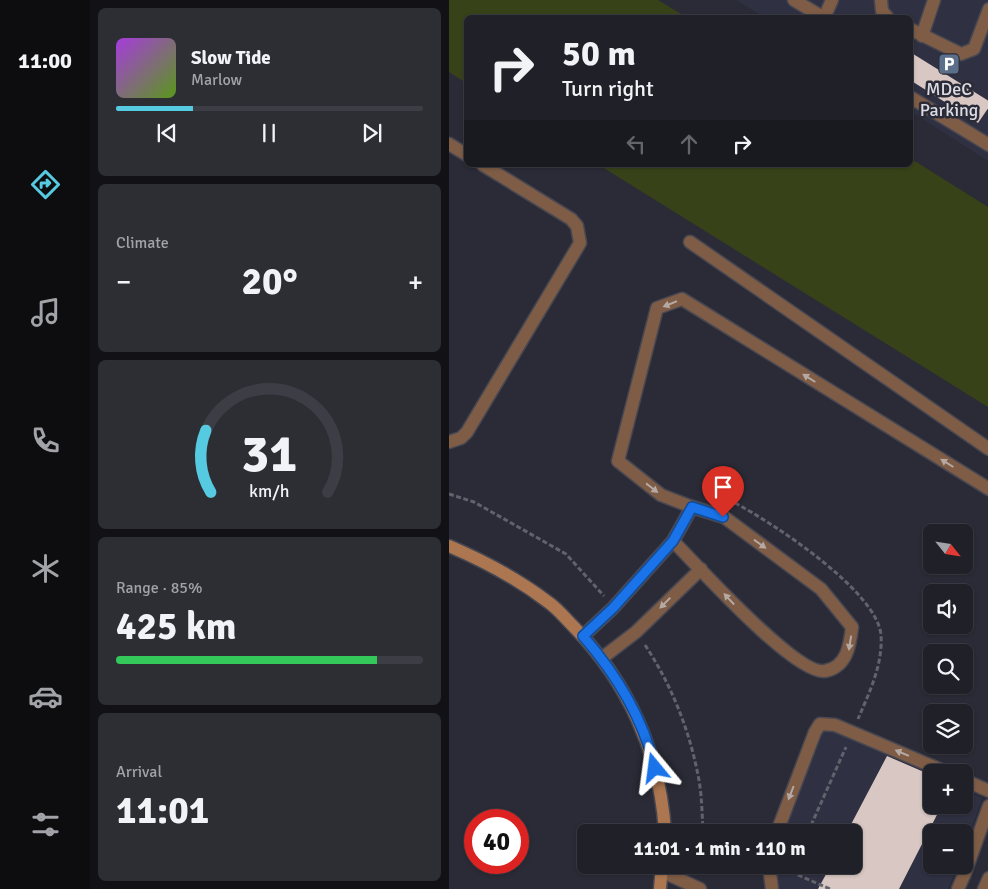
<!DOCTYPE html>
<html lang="en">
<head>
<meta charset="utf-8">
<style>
  body { margin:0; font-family:Signika,sans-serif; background:#2d2d34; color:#f1f3f6; height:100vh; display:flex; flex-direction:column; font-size:19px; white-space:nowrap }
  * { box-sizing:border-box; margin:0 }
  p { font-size:16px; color:#a2a3a8 }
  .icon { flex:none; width:28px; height:28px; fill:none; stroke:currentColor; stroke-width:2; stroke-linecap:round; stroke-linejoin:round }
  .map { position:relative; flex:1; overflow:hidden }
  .drawer { display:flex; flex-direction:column; gap:8px; padding:8px; background:#121216; width:359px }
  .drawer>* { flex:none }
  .guide { position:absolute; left:15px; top:15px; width:449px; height:152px; border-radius:8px; box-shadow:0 1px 4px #0004,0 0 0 1px #3d3e45; background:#202028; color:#f1f3f6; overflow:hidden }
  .needle { width:32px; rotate:120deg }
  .tools { position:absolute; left:474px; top:524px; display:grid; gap:10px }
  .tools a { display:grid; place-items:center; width:50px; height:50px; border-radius:8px; background:#202028; box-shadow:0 1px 4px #0004,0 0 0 1px #3d3e45; font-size:25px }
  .speed { position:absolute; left:15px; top:809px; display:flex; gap:10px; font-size:25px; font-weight:700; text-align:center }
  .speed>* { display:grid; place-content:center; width:65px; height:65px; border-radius:50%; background:#202028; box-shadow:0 1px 4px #0004,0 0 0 1px #3d3e45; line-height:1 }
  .speed .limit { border:8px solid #d22; background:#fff; color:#111 }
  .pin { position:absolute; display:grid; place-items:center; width:42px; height:42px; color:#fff; margin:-51px -21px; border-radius:50% 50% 50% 0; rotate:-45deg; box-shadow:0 0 5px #0007 }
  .pin .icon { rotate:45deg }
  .me { position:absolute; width:55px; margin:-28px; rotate:344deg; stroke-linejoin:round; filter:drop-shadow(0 0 4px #0008) }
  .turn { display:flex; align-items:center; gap:18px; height:105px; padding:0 15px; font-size:22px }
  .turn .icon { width:65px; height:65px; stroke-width:2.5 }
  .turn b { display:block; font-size:35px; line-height:42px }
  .lanes { display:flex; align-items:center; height:48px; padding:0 15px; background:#0003; justify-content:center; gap:25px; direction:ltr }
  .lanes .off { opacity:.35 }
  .big { font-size:38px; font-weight:700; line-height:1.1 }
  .drawer .widget { flex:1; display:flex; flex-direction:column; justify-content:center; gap:8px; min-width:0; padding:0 18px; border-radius:8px; background:#2d2d34 }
  .drawer .dial { align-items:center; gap:0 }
  .dial svg { height:130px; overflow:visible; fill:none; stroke:#3d3e45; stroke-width:7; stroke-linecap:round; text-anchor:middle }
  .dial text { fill:#f1f3f6; stroke:none }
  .song { display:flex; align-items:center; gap:15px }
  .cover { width:60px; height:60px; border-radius:8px; background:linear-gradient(135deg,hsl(280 70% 55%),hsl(90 70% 35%)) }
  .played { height:5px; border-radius:2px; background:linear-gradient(90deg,#55cae0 25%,#3d3e45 25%) }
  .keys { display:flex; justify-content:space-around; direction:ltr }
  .heat { display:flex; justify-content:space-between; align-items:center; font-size:28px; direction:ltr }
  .charge { height:8px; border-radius:4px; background:linear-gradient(90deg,#34c759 85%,#3d3e45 0) }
  .trip { position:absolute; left:128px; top:824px; width:285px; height:50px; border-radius:8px; background:#202028; box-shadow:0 1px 4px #0004,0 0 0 1px #3d3e45; font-weight:700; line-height:50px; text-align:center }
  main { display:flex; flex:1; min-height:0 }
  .menu { display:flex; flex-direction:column; width:90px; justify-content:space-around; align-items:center; background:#0d0d10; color:#a2a3a8 }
  .menu .icon { width:35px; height:35px }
  .menu .selected { color:#55cae0 }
  .menu b { font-size:22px; color:#f1f3f6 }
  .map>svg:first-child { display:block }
  .built { fill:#2f3042 }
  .green { fill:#374219 }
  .building { fill:#d8c7c2 }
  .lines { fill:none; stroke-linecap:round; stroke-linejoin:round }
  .lane-casing { stroke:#464752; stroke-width:15 }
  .secondary-casing { stroke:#464752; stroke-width:15 }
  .path { stroke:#61626c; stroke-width:3; stroke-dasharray:5 2.5; stroke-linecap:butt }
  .lane { stroke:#7e5c45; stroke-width:12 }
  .secondary { stroke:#ab7650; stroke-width:12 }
  .oneway { fill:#b6a9a4 }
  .route-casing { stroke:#114b97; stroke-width:12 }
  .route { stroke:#1a73e8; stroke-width:9 }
  .labels { text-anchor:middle; stroke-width:5; stroke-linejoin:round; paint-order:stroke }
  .poi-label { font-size:18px; fill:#dbdce4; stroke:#2a2b36 }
</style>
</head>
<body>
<main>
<nav class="menu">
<b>11:00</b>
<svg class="icon selected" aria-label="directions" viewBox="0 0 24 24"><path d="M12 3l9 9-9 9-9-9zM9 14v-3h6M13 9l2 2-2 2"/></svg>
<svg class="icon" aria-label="music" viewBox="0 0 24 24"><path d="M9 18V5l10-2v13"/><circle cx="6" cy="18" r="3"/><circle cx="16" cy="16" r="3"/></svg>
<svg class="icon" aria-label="phone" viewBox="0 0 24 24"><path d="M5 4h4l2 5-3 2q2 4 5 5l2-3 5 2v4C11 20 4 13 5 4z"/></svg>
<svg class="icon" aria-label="climate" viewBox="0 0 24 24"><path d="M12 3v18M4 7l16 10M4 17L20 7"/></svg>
<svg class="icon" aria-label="car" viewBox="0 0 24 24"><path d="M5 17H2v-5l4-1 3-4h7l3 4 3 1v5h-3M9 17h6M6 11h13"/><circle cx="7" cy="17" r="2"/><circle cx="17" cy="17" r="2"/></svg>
<svg class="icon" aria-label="filters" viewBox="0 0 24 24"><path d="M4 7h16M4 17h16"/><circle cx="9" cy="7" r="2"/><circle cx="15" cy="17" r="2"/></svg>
</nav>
<section class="drawer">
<div class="widget">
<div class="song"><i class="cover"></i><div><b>Slow Tide</b><p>Marlow</p></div></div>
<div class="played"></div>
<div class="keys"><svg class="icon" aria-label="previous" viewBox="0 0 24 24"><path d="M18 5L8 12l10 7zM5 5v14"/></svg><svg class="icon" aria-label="pause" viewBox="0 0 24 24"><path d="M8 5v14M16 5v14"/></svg><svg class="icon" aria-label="next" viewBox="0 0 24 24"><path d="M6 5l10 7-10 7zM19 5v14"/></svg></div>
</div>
<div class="widget"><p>Climate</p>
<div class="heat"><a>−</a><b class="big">20°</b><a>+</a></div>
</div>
<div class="widget dial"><svg viewBox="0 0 100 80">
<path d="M14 69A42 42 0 1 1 86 69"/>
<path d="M14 69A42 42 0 0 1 11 31" stroke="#55cae0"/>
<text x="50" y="56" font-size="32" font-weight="700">31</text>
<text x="50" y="72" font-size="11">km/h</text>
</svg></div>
<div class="widget"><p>Range · 85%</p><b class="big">425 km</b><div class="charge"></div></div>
<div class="widget"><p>Arrival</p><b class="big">11:01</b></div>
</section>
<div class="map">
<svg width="540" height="889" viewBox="0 0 540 889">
  <rect width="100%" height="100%" fill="#2a2b36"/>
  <g class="built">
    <polygon points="287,0 539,0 539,161 461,111 461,18 315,17"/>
    <polygon points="375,729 383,731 482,775 482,805 515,805 515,790 533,798 515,849 515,832 482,832 482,865 509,865 499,889 329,889 327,865 404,865 404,832 334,832"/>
  </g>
  <g class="green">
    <polygon points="0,0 209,0 237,17 18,18 17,83 0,72"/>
    <polygon points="461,158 539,207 539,407 150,165 461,165"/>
  </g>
  <g class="building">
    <polygon points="461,52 540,101 540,107 529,123 461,80"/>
    <polygon points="438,756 482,775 482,784 476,797 482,800 482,805 493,805 450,889 369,889 382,865 404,865 404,832 398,832"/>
  </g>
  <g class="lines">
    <g class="lane-casing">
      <g id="lane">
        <polyline points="345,0 375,18"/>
        <polyline points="432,0 433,11 439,18"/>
        <polyline points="375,18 383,0"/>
        <polyline points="461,29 512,54 525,49 540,9"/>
        <polyline points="473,36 485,0"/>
        <polyline points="461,97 540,145"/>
        <polyline points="0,144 18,155"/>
        <polyline points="241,242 540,449"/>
        <polyline points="0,442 12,438 18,432 131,243 128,226 122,219 34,165"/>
        <polyline points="243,507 212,495 169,461 208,308 233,299 540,489"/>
        <path d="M134,636L164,608L224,541L243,507L275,517L372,589L403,627C401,645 398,667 376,671C347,676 247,564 224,541"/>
        <polyline points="153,658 187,632 252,569"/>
        <polyline points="515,780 540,791"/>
        <polyline points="328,832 366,732 371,724 386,725 497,772"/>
        <polyline points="320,865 323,889"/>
        <polyline points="212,871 251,889"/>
        <polyline points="509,889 516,873 540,806"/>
        <polyline points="535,889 540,878"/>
      </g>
    </g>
    <g class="secondary-casing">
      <g id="secondary">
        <path d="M0,546C35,561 69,579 99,602C108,608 116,618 124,626C179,682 211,753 216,832"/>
        <polyline points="211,889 213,865"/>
      </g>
    </g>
    <g class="path">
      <polyline points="0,494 25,502 117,554 155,596"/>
      <path d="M286,503C324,523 428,591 432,635C434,665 420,693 409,719"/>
      <path d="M196,645C222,684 240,729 249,775C253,794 253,814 254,832"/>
      <polyline points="359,832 397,747"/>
      <polyline points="345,865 342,872 381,889"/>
      <polyline points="255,873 256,865"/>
    </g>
    <use href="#lane" class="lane"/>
    <use href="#secondary" class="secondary"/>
  </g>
  <defs><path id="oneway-solid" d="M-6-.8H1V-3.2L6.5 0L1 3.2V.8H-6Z" transform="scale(1.25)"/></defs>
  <g class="oneway">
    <use href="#oneway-solid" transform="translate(221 304) rotate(158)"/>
    <use href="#oneway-solid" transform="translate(360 378) rotate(-148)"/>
    <use href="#oneway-solid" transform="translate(498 463) rotate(-148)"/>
    <use href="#oneway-solid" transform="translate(203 488) rotate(38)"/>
    <use href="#oneway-solid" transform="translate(311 544) rotate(36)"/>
    <use href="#oneway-solid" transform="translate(280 599) rotate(-133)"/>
    <use href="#oneway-solid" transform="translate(216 603) rotate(135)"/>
    <use href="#oneway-solid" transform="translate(401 643) rotate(99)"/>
    <use href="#oneway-solid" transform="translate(453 753) rotate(-157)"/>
    <use href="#oneway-solid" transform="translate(342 793) rotate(111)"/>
  </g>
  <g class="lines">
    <g class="route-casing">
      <path id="route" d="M206,768C194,718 167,674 134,636L164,608L224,541L243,507L274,517"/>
    </g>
    <use href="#route" class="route"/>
  </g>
  <defs>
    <g id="parking-square" transform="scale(1.125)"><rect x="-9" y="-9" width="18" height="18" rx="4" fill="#5c6f8a" stroke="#2a2b36"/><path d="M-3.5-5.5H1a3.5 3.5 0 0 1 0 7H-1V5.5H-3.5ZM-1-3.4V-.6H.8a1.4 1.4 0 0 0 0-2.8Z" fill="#fff"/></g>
  </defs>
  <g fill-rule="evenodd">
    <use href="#parking-square" x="500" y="64"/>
  </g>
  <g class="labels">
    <g class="poi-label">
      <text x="500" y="95">MDeC<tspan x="500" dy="21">Parking</tspan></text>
    </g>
  </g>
</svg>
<div class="tools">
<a><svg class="needle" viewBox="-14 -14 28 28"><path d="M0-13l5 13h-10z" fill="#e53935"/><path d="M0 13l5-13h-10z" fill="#a2a3a8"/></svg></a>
<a><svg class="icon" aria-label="sound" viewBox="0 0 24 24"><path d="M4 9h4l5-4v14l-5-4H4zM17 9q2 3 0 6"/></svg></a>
<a><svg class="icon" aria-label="search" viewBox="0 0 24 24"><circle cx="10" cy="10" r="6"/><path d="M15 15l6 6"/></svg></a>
<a><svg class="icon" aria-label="layers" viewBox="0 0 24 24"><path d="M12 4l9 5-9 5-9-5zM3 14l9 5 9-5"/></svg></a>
<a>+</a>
<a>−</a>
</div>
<div class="speed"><div class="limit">40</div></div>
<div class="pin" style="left:274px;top:517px;background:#d93025"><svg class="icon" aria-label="arrive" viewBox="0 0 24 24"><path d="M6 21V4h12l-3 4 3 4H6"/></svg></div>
<svg class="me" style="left:206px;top:768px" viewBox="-20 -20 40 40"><path d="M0-17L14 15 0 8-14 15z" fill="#1a73e8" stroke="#fff" stroke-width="4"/></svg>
<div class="trip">11:01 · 1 min · 110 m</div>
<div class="guide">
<div class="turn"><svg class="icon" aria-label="right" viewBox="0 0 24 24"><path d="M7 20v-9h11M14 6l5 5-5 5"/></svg><div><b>50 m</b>Turn right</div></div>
<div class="lanes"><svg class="icon off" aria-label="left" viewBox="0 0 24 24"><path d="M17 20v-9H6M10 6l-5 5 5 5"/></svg><svg class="icon off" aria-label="ahead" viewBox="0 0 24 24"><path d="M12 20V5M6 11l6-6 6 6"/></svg><svg class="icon" aria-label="right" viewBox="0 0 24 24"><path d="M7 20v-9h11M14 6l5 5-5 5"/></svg></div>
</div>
</div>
</main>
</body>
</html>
